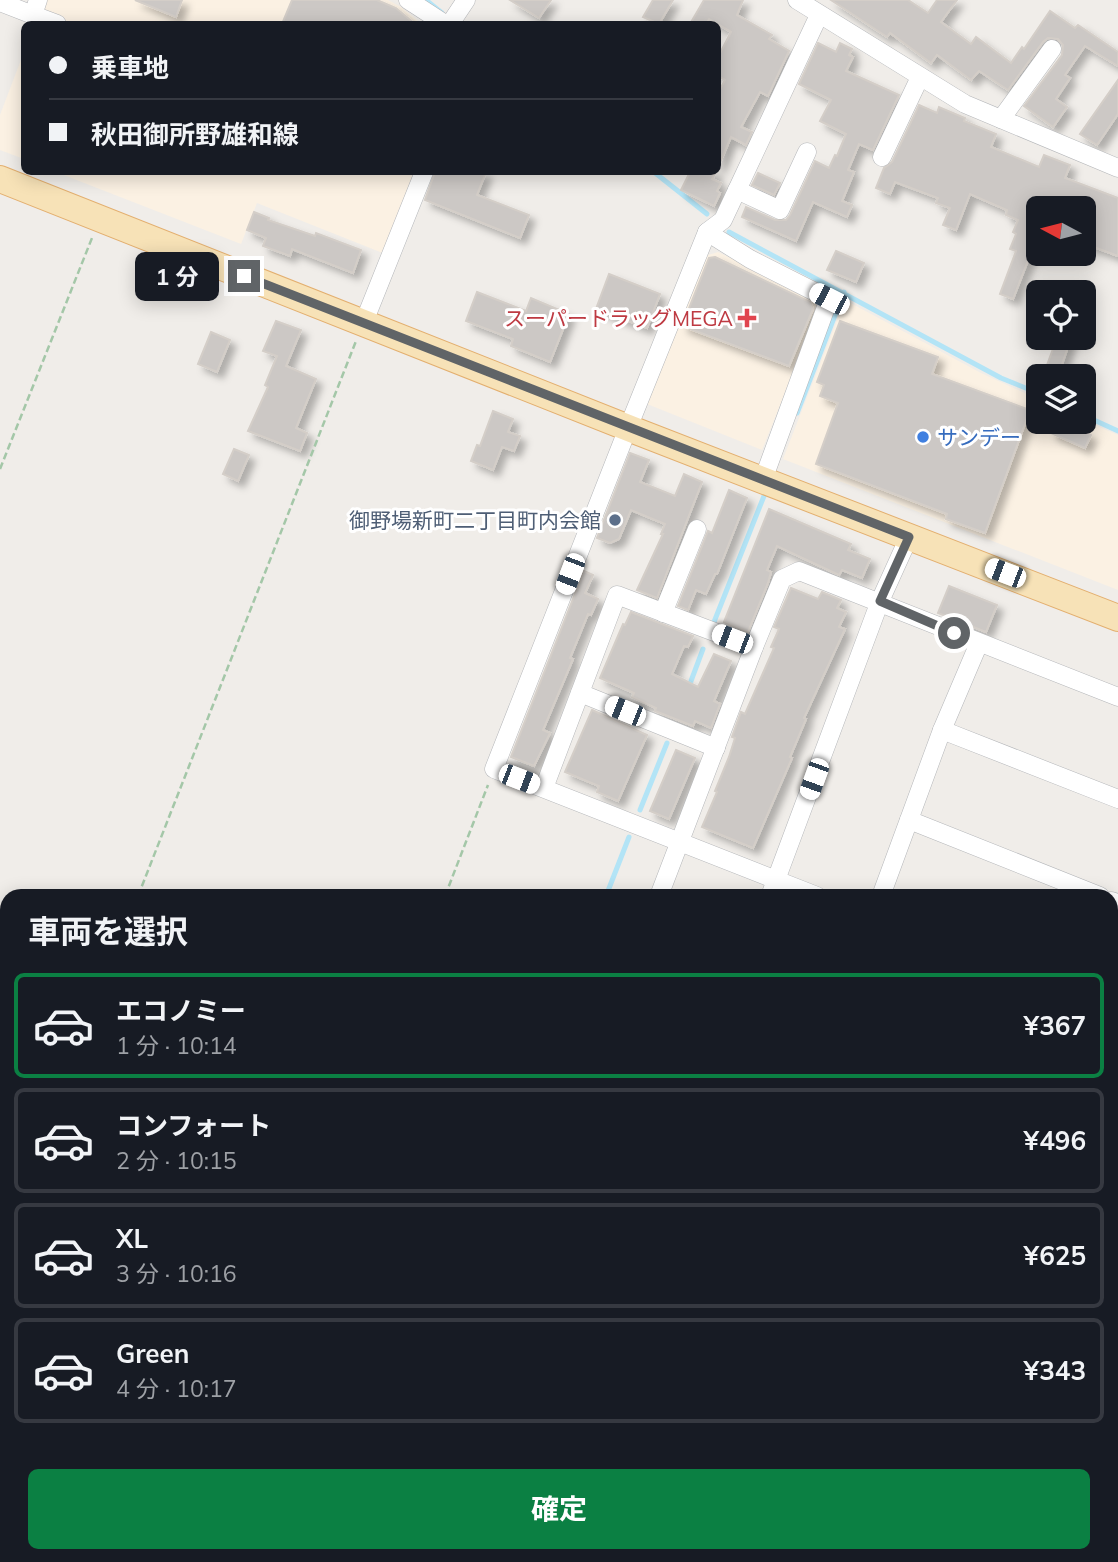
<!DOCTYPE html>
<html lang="ja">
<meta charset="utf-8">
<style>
:root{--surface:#171b24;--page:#20242c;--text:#f1f3f6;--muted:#9ea1a6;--line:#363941;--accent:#0b8043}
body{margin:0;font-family:Mulish,"Noto Sans JP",sans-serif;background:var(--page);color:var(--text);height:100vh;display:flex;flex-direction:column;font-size:26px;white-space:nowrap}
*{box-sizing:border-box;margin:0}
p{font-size:23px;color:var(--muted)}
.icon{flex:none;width:38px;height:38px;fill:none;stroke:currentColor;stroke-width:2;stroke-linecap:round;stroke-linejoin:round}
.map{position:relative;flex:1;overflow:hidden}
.drawer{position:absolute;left:0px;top:889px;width:1118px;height:674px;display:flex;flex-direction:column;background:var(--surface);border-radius:21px 21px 0 0;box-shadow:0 4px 18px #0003}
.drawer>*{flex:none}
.guide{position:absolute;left:21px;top:21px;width:700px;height:154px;border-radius:10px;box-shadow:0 4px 18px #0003;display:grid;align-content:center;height:154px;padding:0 28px;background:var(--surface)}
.needle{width:46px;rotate:277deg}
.buttons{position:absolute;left:1026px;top:196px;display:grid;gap:14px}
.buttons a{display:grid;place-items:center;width:70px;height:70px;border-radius:10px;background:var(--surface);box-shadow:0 4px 18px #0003;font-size:35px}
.end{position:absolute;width:32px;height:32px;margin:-16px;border:9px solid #606467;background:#fff;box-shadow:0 0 0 4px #fff}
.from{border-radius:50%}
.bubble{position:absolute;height:49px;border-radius:10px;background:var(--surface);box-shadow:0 4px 18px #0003;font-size:23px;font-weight:700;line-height:49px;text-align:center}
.car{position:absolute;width:21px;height:42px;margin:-21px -10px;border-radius:9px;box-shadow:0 0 5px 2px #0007;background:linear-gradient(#fff 24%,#345 0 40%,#fff 0 76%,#345 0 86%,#fff 0)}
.guide b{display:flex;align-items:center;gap:24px;height:66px;font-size:26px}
.guide b+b{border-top:2px solid var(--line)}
.guide i{width:18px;height:18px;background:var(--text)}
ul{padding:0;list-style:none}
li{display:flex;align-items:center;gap:21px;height:105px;margin:0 14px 10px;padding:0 14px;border:4px solid var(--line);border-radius:10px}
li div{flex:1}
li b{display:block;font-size:26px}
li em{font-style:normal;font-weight:700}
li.on{border-color:var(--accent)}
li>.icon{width:63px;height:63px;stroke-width:1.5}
h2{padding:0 28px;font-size:32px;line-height:84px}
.cta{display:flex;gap:14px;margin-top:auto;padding:14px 28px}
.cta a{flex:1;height:80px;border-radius:10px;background:var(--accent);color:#fff;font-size:28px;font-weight:700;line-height:80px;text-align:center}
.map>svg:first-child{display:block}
.commercial{fill:#fbf1e3}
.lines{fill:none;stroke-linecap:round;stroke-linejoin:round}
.stream{stroke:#b3e4f6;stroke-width:5}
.building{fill:#ccc8c5;stroke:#d4cec8;stroke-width:2;filter:url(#shadow)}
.minor-casing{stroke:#b4b6b9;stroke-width:19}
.primary-casing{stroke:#e3af6f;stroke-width:28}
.path{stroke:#a4c7a8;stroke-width:2.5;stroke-dasharray:7 3.5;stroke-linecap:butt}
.minor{stroke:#fff;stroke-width:18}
.primary{stroke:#f7e2b7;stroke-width:26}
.route{stroke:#606467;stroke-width:9}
.health-dot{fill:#e0444e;stroke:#fff;stroke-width:2.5}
.shop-dot{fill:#3f7fe0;stroke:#fff;stroke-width:2.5}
.service-dot{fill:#5c6f8a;stroke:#fff;stroke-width:2.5}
.labels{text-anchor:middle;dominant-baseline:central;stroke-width:6;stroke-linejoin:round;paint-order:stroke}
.health-label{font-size:21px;fill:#be3a42;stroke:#fff;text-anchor:end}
.shop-label{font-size:21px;fill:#366cbe;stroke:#fff;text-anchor:start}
.service-label{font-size:21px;fill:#4e5e75;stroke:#fff;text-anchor:end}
</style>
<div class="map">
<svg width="1118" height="1562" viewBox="0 0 1118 1562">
<defs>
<filter id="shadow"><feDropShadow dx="6" dy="6" stdDeviation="3.5" flood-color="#0004"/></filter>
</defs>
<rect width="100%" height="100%" fill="#f0ede9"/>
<g class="commercial">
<path d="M 45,0 L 388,0 L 401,7 L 422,24 L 35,24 Z"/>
<path d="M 24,52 L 24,159 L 0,150 L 0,115 Z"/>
<path d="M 56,172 L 417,172 L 385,254 L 257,203 L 241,244 Z"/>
<path d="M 718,252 L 814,299 L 818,311 L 762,450 L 647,404 L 705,256 Z"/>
<path d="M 845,300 L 981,373 L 1038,399 L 1038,422 L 1083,422 L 1083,420 L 1118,435 L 1118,590 L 783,459 Z"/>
</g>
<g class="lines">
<g class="stream">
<path d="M 426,0 L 442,13"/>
<path d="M 654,172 L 707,214"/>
<path d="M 729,232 L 1001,378 L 1038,393"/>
<path d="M 797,413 L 844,292"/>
<path d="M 1083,415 L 1118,431"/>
<path d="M 714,622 L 764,496"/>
<path d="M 688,689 L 703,649"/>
<path d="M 640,810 L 667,743"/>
<path d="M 606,896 L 629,837"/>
<path d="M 196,1562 L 199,1556"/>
</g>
</g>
<g class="building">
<path d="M 135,0 L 182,0 L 176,17 Z"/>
<path d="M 292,0 L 377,0 L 396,8 L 415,24 L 282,24 Z"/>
<path d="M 510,0 L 551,0 L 539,18 Z"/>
<path d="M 653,0 L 673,0 L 659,24 L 643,17 Z"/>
<path d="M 704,0 L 743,0 L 737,15 L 772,35 L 769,39 L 789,51 L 768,96 L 760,92 L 741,127 L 752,132 L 746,145 L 731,137 L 718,167 L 718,93 L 725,80 L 718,76 L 718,57 L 731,32 L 709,19 L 706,24 L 690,24 Z"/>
<path d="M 831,0 L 908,0 L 928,13 L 937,0 L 957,0 L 941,22 L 971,44 L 976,37 L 1011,63 L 1022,47 L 1024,49 L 1050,11 L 1075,28 L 1078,25 L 1118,52 L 1118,66 L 1085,46 L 1065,75 L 1070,78 L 1056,99 L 1067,107 L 1053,127 L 1024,106 L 1062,55 L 1063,45 L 1058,39 L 1048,38 L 1043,42 L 1008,90 L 979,71 L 971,80 L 937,55 L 931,63 L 890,33 L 887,37 Z"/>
<path d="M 818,43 L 836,52 L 840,43 L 852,49 L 849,55 L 853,57 L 846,71 L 899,95 L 873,150 L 859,144 L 848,170 L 854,172 L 842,201 L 852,205 L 847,217 L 813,202 L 796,241 L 742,217 L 746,207 L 775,220 L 786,220 L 790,215 L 815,161 L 829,168 L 835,155 L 837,156 L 846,134 L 820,121 L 831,100 L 799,84 Z"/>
<path d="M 1118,80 L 1118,114 L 1097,145 L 1080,134 Z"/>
<path d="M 919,105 L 937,113 L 939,107 L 965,118 L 964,121 L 996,134 L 991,147 L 1039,167 L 1044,155 L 1070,165 L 1065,178 L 1118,198 L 1118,256 L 1083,243 L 1083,208 L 1038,208 L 1038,255 L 1031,253 L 1013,299 L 1000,294 L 1016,251 L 1010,249 L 1016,234 L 1013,232 L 1018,220 L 1006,215 L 1007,210 L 970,194 L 956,230 L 943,225 L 950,208 L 936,203 L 938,198 L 895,182 L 890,194 L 876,188 L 884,168 L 892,162 Z"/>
<path d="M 435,172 L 486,172 L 477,195 L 529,215 L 520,238 L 425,200 Z"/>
<path d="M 690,172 L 716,172 L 712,179 L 721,183 L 717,191 L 720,193 L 714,206 L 681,190 Z"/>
<path d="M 758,173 L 780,183 L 774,195 L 752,185 Z"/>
<path d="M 254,212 L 269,218 L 268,220 L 315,236 L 316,233 L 361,250 L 353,273 L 292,249 L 290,256 L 263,246 L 266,238 L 247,230 Z"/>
<path d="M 836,251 L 864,263 L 856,282 L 827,270 Z"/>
<path d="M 715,257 L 810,302 L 813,309 L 789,366 L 682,326 L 709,258 Z"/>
<path d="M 609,274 L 660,294 L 647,328 L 596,309 Z"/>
<path d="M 477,292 L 526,311 L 531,298 L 569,314 L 550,362 L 511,346 L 513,339 L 466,321 Z"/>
<path d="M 276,321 L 301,330 L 286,366 L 316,379 L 296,428 L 307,433 L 300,451 L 248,431 L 268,387 L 265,385 L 277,356 L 263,351 Z"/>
<path d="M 840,321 L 938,357 L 932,374 L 1030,410 L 985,533 L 946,519 L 947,514 L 816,464 L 838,403 L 820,396 L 824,385 L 817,382 Z"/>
<path d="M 211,332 L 230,340 L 217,372 L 198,364 Z"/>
<path d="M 1057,338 L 1071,338 L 1058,376 L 1043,376 Z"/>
<path d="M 493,411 L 513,419 L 508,432 L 520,436 L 514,451 L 502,447 L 493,470 L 471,461 L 477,445 L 480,446 Z"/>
<path d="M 1056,422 L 1091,435 L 1085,448 L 1051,433 Z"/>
<path d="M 234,449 L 249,455 L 238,481 L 223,474 Z"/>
<path d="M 630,453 L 649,460 L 640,482 L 675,496 L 684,474 L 702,482 L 657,598 L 637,590 L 663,534 L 661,534 L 665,524 L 631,510 L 619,539 L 610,543 L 597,538 Z"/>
<path d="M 729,490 L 747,498 L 717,574 L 715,574 L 706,594 L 696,590 L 688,610 L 678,606 L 708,531 L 712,533 Z"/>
<path d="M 769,509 L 851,544 L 848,550 L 870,559 L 862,578 L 842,570 L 839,575 L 777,546 L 767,570 L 771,572 L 768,583 L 748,632 L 724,622 Z"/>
<path d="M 584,571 L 593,575 L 585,593 L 598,599 L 591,615 L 588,614 L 570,658 L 573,659 L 543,730 L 550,733 L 534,766 L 511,757 Z"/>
<path d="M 949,586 L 997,605 L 986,632 L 938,613 Z"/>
<path d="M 791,588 L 818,599 L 822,592 L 841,600 L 837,608 L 846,612 L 839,627 L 845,629 L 804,718 L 806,719 L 790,757 L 792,758 L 753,848 L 702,827 L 717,792 L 715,791 L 729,757 L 735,738 L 732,737 L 741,712 L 745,714 L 774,648 L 771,647 L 779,629 L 774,627 Z"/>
<path d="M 631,612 L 693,636 L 688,647 L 684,646 L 672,674 L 698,687 L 714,654 L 731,661 L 714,701 L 720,704 L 711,728 L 695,721 L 693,726 L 655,711 L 656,708 L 632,697 L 634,693 L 600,678 L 623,624 L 625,625 Z"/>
<path d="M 592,710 L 647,735 L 618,801 L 597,792 L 599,786 L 565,772 Z"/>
<path d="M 676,750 L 695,758 L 669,819 L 650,811 Z"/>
</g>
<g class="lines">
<defs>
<g id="minor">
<path d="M 408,0 L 445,24"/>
<path d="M 797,0 L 965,104 L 1118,168"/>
<path d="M 0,2 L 33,15 L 38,0"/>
<path d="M 33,15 L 57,24"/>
<path d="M 450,24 L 466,0"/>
<path d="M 1001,119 L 1052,49"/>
<path d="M 882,157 L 920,77"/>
<path d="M 737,190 L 780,210 L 807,152"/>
<path d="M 707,232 L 750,259 L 829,299 L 763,480"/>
<path d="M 364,322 L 424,172"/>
<path d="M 663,613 L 697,529"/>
<path d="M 580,693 L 716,748"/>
<path d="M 942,730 L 1118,799"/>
<path d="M 544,788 L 617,595 L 754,647 L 782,579 L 799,571 L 1118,697"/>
<path d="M 909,820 L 1100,896"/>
<path d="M 659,896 L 754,647"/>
<path d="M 770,896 L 880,601 L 909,537"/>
<path d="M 817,896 L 494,769 L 628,428 L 707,232 L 723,220 L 819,15"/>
<path d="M 881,896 L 942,730 L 979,643"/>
<path d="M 1111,901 L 1118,903"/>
<path d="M 1111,1014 L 1118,1016"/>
<path d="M 1111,1045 L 1118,1027"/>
<path d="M 1111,1120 L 1118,1123"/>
<path d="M 1111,1220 L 1118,1223"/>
<path d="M 1111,1319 L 1118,1322"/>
<path d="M 1111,1431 L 1118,1433"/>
<path d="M 1111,1544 L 1118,1547"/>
<path d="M 419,1556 L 435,1562"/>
<path d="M 661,1556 L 677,1562"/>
<path d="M 906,1556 L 921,1562"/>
<path d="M 210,1562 L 213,1556"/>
<path d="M 398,1562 L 401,1556"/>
<path d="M 508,1562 L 510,1556"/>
<path d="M 621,1562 L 623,1556"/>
</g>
<path id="primary" d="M 0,179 L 641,433 L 1118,618"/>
</defs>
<use href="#minor" class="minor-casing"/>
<use href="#primary" class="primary-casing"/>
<g class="path">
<path d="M 0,469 L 92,238"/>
<path d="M 138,896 L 356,341"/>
<path d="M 445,896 L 488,785"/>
<path d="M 0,1140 L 7,1142"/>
<path d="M 0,1244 L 7,1227"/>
<path d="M 185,1562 L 187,1556"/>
</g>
<use href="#minor" class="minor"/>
<use href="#primary" class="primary"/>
</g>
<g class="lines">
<path class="route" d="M 244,276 L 909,537 L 880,601 L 954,633"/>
</g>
<path class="health-dot" d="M743.5 307.5h7v7h7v7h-7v7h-7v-7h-7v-7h7z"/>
<circle class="shop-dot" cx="923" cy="437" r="7"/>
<circle class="service-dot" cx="615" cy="520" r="7"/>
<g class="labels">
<g class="health-label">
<text x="733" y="318">スーパードラッグMEGA</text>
</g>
<g class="shop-label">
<text x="937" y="437">サンデー</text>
</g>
<g class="service-label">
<text x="601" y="520">御野場新町二丁目町内会館</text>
</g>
</g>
</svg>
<div class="buttons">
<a><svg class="needle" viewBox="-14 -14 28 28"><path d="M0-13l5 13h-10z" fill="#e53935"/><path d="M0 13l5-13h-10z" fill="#9ea1a6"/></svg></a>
<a><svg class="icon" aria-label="locate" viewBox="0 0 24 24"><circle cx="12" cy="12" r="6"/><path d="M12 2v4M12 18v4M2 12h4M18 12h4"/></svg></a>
<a><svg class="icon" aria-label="layers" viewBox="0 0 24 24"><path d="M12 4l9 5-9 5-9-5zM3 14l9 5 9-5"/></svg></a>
</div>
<i class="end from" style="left:954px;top:633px"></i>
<i class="end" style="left:244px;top:276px"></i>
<div class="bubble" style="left:135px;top:252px;width:84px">1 分</div>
<i class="car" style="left:829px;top:299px;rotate:297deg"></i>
<i class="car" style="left:1005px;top:573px;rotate:291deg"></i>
<i class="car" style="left:570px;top:574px;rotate:201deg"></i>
<i class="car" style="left:732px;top:639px;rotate:291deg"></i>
<i class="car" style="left:625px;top:711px;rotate:292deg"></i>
<i class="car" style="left:519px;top:779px;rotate:111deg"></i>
<i class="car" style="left:814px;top:779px;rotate:200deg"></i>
<div class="guide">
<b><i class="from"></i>乗車地</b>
<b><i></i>秋田御所野雄和線</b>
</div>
<section class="drawer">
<h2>車両を選択</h2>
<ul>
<li class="on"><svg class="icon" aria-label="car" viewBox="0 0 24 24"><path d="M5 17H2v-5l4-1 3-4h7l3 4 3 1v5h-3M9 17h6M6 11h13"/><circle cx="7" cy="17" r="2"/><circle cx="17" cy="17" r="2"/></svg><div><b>エコノミー</b><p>1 分 · 10:14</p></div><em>¥367</em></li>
<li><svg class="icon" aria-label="car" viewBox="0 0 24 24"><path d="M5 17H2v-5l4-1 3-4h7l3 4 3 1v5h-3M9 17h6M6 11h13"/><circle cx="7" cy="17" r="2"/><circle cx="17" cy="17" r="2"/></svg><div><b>コンフォート</b><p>2 分 · 10:15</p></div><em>¥496</em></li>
<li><svg class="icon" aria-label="car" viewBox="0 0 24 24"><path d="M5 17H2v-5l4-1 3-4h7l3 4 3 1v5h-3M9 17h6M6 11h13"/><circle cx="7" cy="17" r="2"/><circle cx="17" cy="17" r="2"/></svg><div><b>XL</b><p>3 分 · 10:16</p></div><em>¥625</em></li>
<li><svg class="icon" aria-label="car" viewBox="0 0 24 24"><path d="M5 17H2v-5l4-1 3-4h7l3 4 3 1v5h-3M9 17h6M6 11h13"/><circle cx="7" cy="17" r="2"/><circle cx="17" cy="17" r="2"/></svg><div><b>Green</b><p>4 分 · 10:17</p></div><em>¥343</em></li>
</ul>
<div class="cta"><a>確定</a></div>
</section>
</div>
